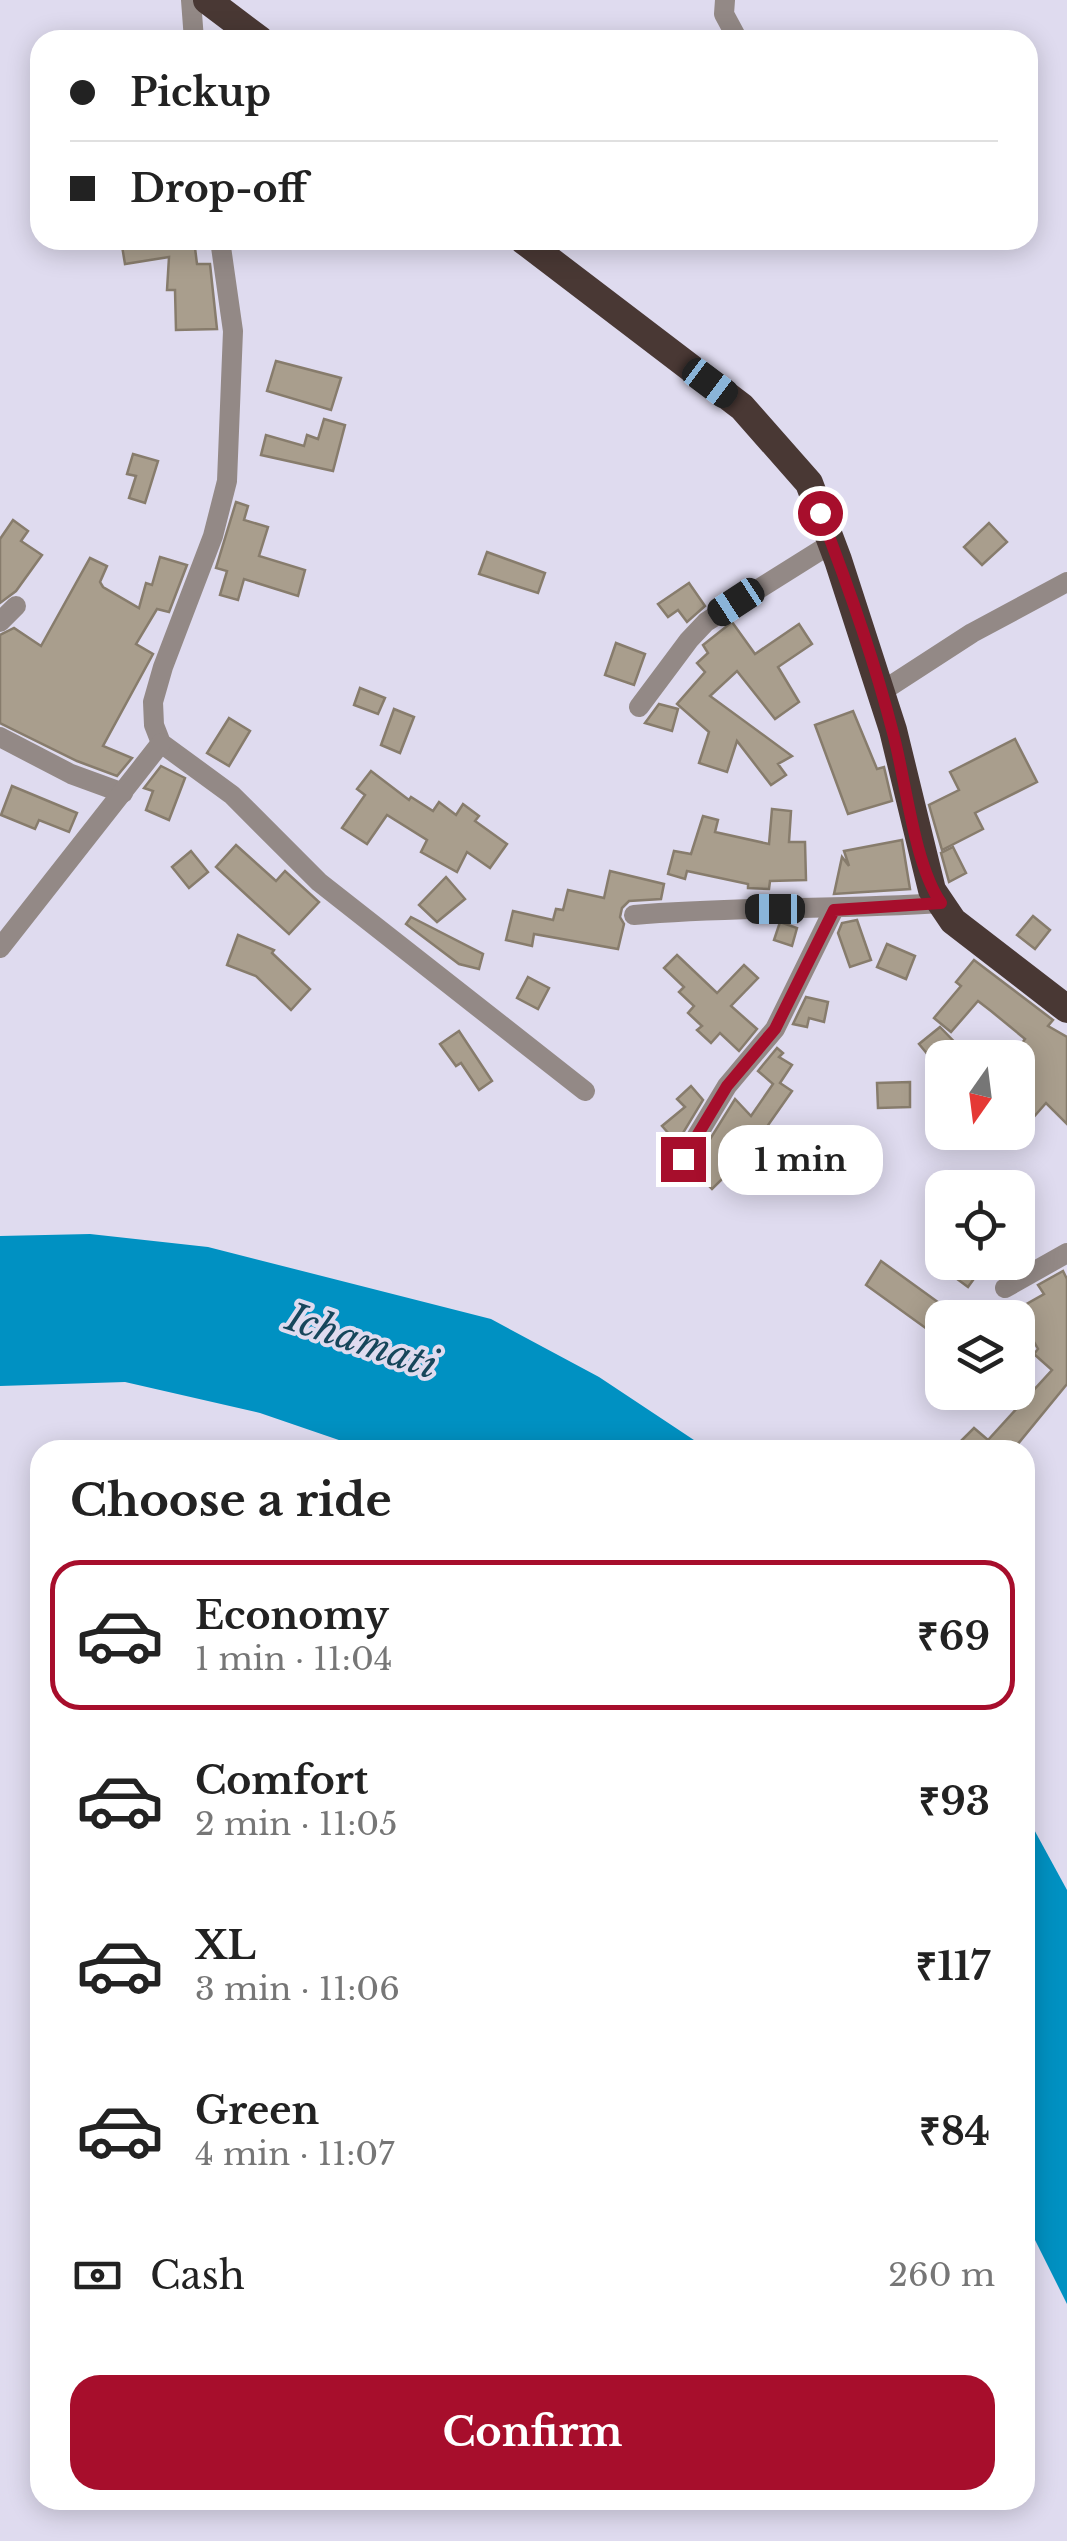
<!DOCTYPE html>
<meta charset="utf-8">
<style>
:root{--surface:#fff;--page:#f6f6f6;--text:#222;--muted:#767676;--line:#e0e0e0;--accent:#a70e2c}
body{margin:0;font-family:"Libre Baskerville",serif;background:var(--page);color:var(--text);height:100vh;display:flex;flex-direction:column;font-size:38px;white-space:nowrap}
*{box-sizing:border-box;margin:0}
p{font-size:32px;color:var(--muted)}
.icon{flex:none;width:55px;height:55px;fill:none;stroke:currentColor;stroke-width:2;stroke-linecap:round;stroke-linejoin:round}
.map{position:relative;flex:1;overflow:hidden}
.side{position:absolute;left:30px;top:1440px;width:1005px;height:1070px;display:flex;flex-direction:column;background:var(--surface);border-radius:30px;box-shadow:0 5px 25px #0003}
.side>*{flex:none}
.banner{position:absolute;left:30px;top:30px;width:1008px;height:220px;border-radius:30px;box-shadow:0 5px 25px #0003;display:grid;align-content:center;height:220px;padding:0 40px;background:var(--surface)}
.needle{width:65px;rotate:194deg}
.tools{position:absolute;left:925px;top:1040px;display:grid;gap:20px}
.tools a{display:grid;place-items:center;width:110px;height:110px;border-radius:20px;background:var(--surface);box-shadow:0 5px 25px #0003;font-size:50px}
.end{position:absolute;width:45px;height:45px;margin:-22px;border:12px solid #a70e2c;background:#fff;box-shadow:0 0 0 5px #fff}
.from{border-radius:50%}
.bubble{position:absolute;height:70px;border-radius:30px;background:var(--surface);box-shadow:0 5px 25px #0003;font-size:32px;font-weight:800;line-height:70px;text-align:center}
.car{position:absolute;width:30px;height:60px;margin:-30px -15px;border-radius:12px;box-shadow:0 0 8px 2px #0007;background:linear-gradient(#222 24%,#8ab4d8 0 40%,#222 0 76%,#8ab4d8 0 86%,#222 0)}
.banner b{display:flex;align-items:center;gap:35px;height:95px;font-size:38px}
.banner b+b{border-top:2px solid var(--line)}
.banner i{width:25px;height:25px;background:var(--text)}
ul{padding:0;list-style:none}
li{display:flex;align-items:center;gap:30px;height:150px;margin:0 20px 15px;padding:0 20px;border:5px solid transparent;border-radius:30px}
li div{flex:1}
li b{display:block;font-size:38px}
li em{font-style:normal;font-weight:800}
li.active{border-color:var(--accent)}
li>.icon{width:90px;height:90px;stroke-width:1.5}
h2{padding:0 40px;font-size:45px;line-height:120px}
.pay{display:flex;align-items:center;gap:25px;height:110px;padding:0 40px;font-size:38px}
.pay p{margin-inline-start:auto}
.primary-button{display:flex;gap:20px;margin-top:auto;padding:20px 40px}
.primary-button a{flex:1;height:115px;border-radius:30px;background:var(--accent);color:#fff;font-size:40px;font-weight:800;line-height:115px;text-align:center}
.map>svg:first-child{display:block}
.water{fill:#0091c2}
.building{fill:#a99e8d;stroke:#877c6c;stroke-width:2.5}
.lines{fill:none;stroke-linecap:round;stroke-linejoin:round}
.minor{stroke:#938986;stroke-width:20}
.trunk{stroke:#493834;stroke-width:28}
.route{stroke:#a70e2c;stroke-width:12}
.labels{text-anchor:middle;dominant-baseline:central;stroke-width:8;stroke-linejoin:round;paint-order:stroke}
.water-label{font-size:38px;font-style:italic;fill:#16465b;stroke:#dfdbef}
</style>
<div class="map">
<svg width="1067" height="2541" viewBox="0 0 1067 2541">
<rect width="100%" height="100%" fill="#dfdbef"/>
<g class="water">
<path d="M 90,1234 L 208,1247 L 491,1319 L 599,1377 L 709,1450 L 368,1450 L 260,1413 L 125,1382 L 0,1386 L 0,1236 Z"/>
<path d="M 1025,1813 L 1067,1890 L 1067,2304 L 1025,2220 Z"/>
</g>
<g class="building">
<path d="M 121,240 L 194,240 L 197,264 L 210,264 L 217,329 L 176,330 L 175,290 L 167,290 L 169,257 L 125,264 Z"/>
<path d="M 276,361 L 341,378 L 331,410 L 267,391 Z"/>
<path d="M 324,419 L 345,425 L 333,471 L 261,455 L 266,435 L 304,446 L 307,435 L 318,439 Z"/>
<path d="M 133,454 L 158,461 L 145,503 L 129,498 L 136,476 L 127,474 Z"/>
<path d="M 236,502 L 248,506 L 244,520 L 268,527 L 259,556 L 305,570 L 298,596 L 244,579 L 238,600 L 220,595 L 227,571 L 216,568 Z"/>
<path d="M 13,520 L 28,531 L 21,541 L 42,555 L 16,591 L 0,603 L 0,539 Z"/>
<path d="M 989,523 L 1007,542 L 982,565 L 964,547 Z"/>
<path d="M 487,552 L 545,573 L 538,593 L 479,574 Z"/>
<path d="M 160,557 L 187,565 L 169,612 L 157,609 L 136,644 L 153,654 L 103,746 L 132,758 L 117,776 L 77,761 L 0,723 L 0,635 L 14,628 L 41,646 L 90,558 L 107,566 L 100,582 L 103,587 L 139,608 L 146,583 L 152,585 Z"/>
<path d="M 689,583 L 705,606 L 687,622 L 678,610 L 668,617 L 658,604 Z"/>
<path d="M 732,622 L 755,654 L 799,624 L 812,644 L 778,667 L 799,702 L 775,719 L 737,671 L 710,696 L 792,756 L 778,764 L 786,775 L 771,785 L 737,741 L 727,772 L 699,763 L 709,732 L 677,704 L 705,672 L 697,663 L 708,653 L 703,645 Z"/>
<path d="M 616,643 L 645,654 L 634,685 L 605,675 Z"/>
<path d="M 360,688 L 385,698 L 378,714 L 354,705 Z"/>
<path d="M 659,704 L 678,709 L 672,731 L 645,723 Z"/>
<path d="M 394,709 L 414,717 L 400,753 L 381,745 Z"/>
<path d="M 853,711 L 877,769 L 884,767 L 892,801 L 848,814 L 815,725 Z"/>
<path d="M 229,718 L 250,731 L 229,766 L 207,753 Z"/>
<path d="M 1015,739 L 1037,782 L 975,813 L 983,829 L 942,850 L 929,805 L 959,790 L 950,772 Z"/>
<path d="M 161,766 L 185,778 L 169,820 L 146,810 L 153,791 L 144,788 Z"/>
<path d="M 371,771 L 409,800 L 411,797 L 433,811 L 439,802 L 456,815 L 463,804 L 479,816 L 475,821 L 507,844 L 490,868 L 467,852 L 457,872 L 421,852 L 427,840 L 387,815 L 367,844 L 342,828 L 365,795 L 357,789 Z"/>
<path d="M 12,786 L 77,813 L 69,832 L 39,820 L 35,829 L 1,815 Z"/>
<path d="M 772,809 L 791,811 L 789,842 L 805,842 L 806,880 L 770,881 L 769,889 L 748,888 L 748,884 L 687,871 L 685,879 L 668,874 L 674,851 L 691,854 L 703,816 L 718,820 L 715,832 L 769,844 Z"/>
<path d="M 902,840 L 910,889 L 834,894 L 842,857 L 849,866 L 844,851 Z"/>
<path d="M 236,845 L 276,881 L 285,871 L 319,902 L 289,934 L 216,867 Z"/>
<path d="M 953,847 L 966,873 L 949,882 L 941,853 Z"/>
<path d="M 191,851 L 208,872 L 189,888 L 172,867 Z"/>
<path d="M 610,871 L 664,884 L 661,899 L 629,901 L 622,908 L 620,917 L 624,924 L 618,949 L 534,934 L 532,946 L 506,940 L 513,911 L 553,920 L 556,909 L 563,910 L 568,890 L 604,898 Z"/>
<path d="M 446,877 L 465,899 L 437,922 L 419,905 Z"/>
<path d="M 1033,916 L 1050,930 L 1035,949 L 1017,935 Z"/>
<path d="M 411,917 L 483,954 L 479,969 L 459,964 L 406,924 Z"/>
<path d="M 857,920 L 871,960 L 850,967 L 838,933 L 842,923 Z"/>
<path d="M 780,922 L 797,928 L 792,946 L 774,940 Z"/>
<path d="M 238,935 L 274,950 L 272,953 L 310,989 L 291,1010 L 256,976 L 227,965 Z"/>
<path d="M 887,944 L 915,956 L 906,979 L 877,967 Z"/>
<path d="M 677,955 L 717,993 L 744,965 L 758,978 L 731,1006 L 757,1029 L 739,1051 L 720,1033 L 711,1043 L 697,1030 L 702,1026 L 688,1013 L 694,1006 L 679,992 L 684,987 L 664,968 Z"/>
<path d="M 974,960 L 1053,1020 L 1048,1026 L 1067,1037 L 1067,1124 L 1046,1103 L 1018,1135 L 1018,1049 L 1025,1039 L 991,1011 L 978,1001 L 951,1032 L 934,1018 L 961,986 L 956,982 Z"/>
<path d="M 528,977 L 549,988 L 538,1009 L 517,998 Z"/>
<path d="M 806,997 L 828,1002 L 824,1022 L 809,1018 L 807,1027 L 793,1024 Z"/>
<path d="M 940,1027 L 970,1058 L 939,1058 L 934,1062 L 919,1044 Z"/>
<path d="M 459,1031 L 492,1081 L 479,1090 L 461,1063 L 456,1066 L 440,1044 Z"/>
<path d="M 777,1048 L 783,1053 L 779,1057 L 792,1065 L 780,1083 L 792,1091 L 766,1128 L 770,1132 L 712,1189 L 692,1168 L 735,1099 L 751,1116 L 773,1084 L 758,1071 Z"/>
<path d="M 910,1082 L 910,1107 L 878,1108 L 877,1083 Z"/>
<path d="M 691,1086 L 703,1100 L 677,1143 L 662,1126 L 685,1107 L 677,1099 Z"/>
<path d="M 881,1261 L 942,1305 L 927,1329 L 866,1285 Z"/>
<path d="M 963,1262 L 986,1262 L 968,1287 L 953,1276 Z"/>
<path d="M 1063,1271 L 1067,1279 L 1067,1384 L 1013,1450 L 974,1450 L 962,1440 L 974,1428 L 988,1440 L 1052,1370 L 1034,1354 L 1038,1349 L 1030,1335 L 1032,1332 L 1016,1310 L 1044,1294 L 1038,1285 Z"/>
</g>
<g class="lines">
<g class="minor">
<path d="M 191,0 L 194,40"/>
<path d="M 725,0 L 724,14 L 738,40"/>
<path d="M 220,240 L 233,331 L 227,481 L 213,536 L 163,667 L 153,702 L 154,725 L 161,743 L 232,795 L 319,882 L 585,1091"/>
<path d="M 0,622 L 16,606"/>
<path d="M 881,692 L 972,633 L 1067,582"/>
<path d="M 639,707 L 689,640 L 706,622 L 832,543"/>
<path d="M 0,737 L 71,774 L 123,793"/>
<path d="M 634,915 C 736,906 839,910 941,903"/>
<path d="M 0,948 L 161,743"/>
<path d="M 683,1159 L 727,1086 L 775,1029 L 834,909"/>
<path d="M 1005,1288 L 1067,1253"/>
</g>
<g class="trunk">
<path d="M 207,0 L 260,40"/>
<path d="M 523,240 L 742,407 L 809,483 L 838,560 L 893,730 L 932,890 L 953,921 L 1067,1009"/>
</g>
</g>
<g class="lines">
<path class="route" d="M 683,1159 L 727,1086 L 775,1029 L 834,910 L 941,903 C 914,864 906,781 893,733 C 874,659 848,585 820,513"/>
</g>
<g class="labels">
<g class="water-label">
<text transform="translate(362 1341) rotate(19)">Ichamati</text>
</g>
</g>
</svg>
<div class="tools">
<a><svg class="needle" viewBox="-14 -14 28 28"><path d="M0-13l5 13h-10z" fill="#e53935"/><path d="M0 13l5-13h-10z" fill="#767676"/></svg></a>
<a><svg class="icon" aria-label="locate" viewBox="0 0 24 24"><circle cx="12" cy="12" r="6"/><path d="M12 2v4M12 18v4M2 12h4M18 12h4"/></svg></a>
<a><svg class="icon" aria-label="layers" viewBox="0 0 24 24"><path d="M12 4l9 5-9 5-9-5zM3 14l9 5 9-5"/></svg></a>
</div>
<i class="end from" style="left:820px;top:513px"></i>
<i class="end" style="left:683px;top:1159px"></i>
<div class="bubble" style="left:718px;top:1125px;width:165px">1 min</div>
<i class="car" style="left:710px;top:383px;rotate:127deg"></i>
<i class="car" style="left:736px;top:602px;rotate:237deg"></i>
<i class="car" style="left:775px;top:909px;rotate:270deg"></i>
<div class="banner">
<b><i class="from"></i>Pickup</b>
<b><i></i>Drop-off</b>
</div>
<section class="side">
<h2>Choose a ride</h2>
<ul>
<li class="active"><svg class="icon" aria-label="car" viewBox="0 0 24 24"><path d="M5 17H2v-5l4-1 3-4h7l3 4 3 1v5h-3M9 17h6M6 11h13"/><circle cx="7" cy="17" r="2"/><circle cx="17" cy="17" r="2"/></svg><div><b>Economy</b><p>1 min · 11:04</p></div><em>₹69</em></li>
<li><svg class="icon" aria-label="car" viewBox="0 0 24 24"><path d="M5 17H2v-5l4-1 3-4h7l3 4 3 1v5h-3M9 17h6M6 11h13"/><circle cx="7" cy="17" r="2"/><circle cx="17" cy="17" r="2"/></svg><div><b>Comfort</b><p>2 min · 11:05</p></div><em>₹93</em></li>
<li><svg class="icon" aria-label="car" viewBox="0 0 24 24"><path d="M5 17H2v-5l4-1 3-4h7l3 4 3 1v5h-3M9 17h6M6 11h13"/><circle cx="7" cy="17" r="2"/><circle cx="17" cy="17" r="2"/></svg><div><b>XL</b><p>3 min · 11:06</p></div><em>₹117</em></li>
<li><svg class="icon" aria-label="car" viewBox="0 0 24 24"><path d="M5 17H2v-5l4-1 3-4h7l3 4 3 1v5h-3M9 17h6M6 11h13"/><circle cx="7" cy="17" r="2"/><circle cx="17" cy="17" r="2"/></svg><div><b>Green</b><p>4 min · 11:07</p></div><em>₹84</em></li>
</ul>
<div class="pay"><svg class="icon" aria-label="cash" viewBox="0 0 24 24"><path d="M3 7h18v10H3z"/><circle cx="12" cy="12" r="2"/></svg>Cash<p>260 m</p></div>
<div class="primary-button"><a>Confirm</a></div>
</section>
</div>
